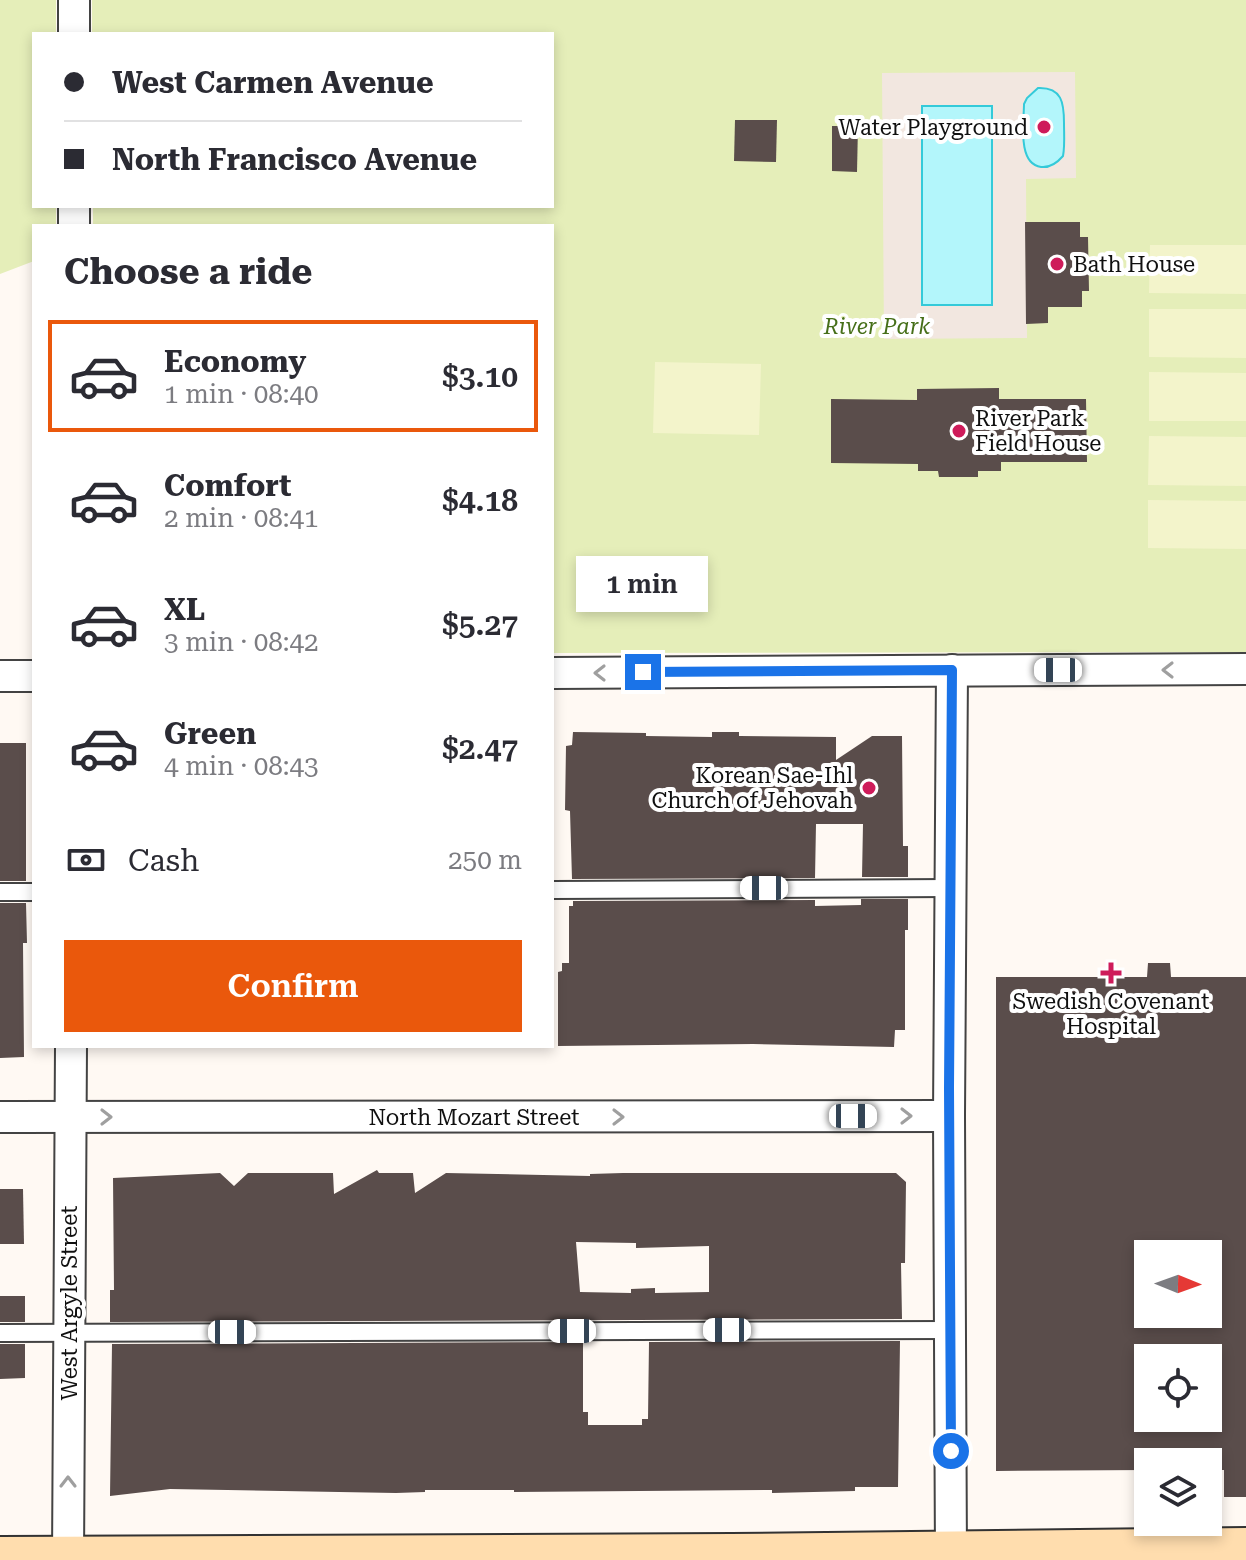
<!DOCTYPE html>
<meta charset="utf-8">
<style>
:root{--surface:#fff;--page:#f7f7f7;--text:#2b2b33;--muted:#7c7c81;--line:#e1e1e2;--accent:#ea580c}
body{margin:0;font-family:"Roboto Serif",serif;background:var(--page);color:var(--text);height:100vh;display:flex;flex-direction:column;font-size:30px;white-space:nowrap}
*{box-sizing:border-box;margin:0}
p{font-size:26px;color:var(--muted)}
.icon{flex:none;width:44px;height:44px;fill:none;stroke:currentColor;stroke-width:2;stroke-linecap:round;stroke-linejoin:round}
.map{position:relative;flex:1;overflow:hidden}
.panel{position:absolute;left:32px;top:224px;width:522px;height:824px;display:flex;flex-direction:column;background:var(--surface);border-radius:0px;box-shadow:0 4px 12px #0003}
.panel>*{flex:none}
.top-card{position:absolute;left:32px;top:32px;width:522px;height:176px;border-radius:0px;box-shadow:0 4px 12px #0003;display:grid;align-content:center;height:176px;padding:0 32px;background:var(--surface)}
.needle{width:52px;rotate:91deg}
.buttons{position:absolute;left:1134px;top:1240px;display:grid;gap:16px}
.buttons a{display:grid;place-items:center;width:88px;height:88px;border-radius:0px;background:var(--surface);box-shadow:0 4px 12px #0003;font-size:40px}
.end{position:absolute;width:36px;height:36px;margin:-18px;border:10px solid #1a73e8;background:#fff;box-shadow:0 0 0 4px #fff}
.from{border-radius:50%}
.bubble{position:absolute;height:56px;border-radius:0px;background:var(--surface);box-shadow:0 4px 12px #0003;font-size:26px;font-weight:600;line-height:56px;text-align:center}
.car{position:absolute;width:24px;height:48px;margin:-24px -12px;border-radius:10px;box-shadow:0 0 6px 2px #0007;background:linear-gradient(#fff 24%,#345 0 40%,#fff 0 76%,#345 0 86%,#fff 0)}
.top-card b{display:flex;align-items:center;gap:28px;height:76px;font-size:30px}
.top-card b+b{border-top:2px solid var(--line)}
.top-card i{width:20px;height:20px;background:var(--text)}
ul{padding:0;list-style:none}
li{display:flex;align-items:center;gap:24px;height:112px;margin:0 16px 12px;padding:0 16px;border:4px solid transparent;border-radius:0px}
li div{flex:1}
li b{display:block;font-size:30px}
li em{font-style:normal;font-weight:600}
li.on{border-color:var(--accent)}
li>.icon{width:72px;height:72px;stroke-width:1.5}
h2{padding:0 32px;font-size:36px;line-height:96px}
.pay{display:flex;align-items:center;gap:20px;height:88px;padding:0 32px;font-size:30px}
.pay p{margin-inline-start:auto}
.button{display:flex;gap:16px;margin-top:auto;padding:16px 32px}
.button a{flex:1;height:92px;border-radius:0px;background:var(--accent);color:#fff;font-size:32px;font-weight:600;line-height:92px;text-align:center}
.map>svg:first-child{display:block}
.green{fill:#e5eeb9}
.pitch{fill:#f3f4cb}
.plaza{fill:#f2e7e0}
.water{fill:#b3f6fb;stroke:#34cad9;stroke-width:2}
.building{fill:#5a4d4b;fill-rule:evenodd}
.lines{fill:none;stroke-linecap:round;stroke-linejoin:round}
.service-casing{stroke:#434343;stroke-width:20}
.minor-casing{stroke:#434343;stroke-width:34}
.secondary-casing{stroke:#323232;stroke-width:48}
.service{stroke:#fff;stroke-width:16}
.minor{stroke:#fff;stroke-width:30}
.secondary{stroke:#ffddae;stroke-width:44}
.oneway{stroke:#9f9f9f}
.route{stroke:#1a73e8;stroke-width:10}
.poi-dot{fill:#ce1b5a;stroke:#fff;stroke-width:3}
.labels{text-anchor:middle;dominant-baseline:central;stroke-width:8;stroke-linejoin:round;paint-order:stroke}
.poi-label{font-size:22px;fill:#101010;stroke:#fff;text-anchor:end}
.park-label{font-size:22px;font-style:italic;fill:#466f19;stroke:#fff}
.street-label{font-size:22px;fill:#101010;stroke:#fff}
</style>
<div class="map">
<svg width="1246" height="1560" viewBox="0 0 1246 1560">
<rect width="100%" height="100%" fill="#fff9f3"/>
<g class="green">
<path d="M 0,0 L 56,0 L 56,34 L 34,34 L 34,206 L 56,206 L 56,226 L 34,226 L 34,261 L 0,274 Z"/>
<path d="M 92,0 L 1246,0 L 1246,652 L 552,653 L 552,226 L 93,226 L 93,206 L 552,206 L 552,34 L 92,34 Z"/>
</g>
<g class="pitch">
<path d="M 1150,245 L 1246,245 L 1246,294 L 1149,293 Z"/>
<path d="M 1149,309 L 1246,309 L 1246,358 L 1149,357 Z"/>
<path d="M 655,362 L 761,364 L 759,435 L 653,433 Z"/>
<path d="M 1149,372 L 1246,373 L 1246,421 L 1149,421 Z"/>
<path d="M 1149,436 L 1246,437 L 1246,486 L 1148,485 Z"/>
<path d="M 1148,500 L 1246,501 L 1246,549 L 1148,548 Z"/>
</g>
<path class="plaza" d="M 1075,72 L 1076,178 L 1026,179 L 1027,338 L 884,339 L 882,73 Z"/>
<g class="water">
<path d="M 1038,88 C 1062,87 1064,103 1064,123 C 1064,134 1065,146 1063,156 C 1057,163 1050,168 1041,167 C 1017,164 1024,121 1024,104 L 1027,98 Z"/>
<rect x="922" y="106" width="70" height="199"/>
</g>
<g class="building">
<path d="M 735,120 L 777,120 L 776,162 L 734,161 Z"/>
<path d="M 832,126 L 858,126 L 857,172 L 832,171 Z"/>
<path d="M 1025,222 L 1080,222 L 1080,237 L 1088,237 L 1089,291 L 1082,291 L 1082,307 L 1048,307 L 1048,323 L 1026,324 Z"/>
<path d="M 999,388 L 999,399 L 1086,399 L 1087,462 L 1001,462 L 1001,471 L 978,471 L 978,477 L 939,477 L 938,471 L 918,471 L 918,464 L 831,463 L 831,399 L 917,400 L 917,389 Z"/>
<path d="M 573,732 L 646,733 L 646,736 L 712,737 L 712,732 L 739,732 L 739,736 L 836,737 L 836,760 L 872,736 L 902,736 L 903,846 L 908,846 L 908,877 L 862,877 L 863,824 L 816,824 L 815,878 L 572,879 L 570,811 L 565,810 L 566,746 L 572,745 Z"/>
<rect x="0" y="743" width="26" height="138"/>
<path d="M 861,899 L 908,899 L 908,930 L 905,930 L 905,1030 L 895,1030 L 894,1047 L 753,1044 L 558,1046 L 558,972 L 562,971 L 562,963 L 569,963 L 569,906 L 573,906 L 573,901 L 815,900 L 815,906 L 861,905 Z"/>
<path d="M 0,903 L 26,903 L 27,943 L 23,943 L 24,1057 L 0,1058 Z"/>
<path d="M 1148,963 L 1170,963 L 1171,977 L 1246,977 L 1246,1497 L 1224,1497 L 1224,1470 L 1208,1470 L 1208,1462 L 1148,1462 L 1148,1470 L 996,1471 L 996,977 L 1147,977 ZM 1148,1254 L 1208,1254 L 1208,1314 L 1148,1314 ZM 1148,1358 L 1208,1358 L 1208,1418 L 1148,1418 Z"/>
<path d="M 377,1170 L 379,1173 L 413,1173 L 415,1193 L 446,1173 L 590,1176 L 590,1174 L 623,1173 L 896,1173 L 906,1182 L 905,1263 L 901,1263 L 902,1319 L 110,1322 L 110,1290 L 114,1290 L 113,1178 L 220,1173 L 234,1186 L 248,1173 L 333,1173 L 334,1194 ZM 576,1242 L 636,1243 L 636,1248 L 709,1246 L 709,1292 L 655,1293 L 655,1288 L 631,1289 L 631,1293 L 580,1292 Z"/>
<path d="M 0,1189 L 23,1189 L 24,1244 L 0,1244 Z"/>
<rect x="0" y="1296" width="25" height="26"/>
<path d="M 900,1341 L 898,1487 L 855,1487 L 855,1491 L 772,1493 L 772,1490 L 514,1492 L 514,1490 L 425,1490 L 425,1492 L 396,1493 L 170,1489 L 110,1496 L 112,1344 L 583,1342 L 583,1412 L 588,1412 L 588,1425 L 642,1425 L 642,1419 L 648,1419 L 649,1342 Z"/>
<path d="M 0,1344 L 25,1344 L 25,1378 L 0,1379 Z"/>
</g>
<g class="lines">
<defs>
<g id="service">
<path d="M 552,890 L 951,888"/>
<path d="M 0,892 L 34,892"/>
<path d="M 0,1333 L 950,1330"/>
</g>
<g id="minor">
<path d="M 74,34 L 74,0"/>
<path d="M 74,226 L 74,206"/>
<path d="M 552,673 L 1246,669"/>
<path d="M 0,676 L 34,676"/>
<path d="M 0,1117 L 949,1116"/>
<path d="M 68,1560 L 71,1046"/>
<path d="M 951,1560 L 949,1116 L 952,670"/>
</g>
<path id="secondary" d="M 0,1559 L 732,1556 L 1246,1550"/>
</defs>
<use href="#service" class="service-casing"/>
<use href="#minor" class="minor-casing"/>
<use href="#secondary" class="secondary-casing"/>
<use href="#service" class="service"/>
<use href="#minor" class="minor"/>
<use href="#secondary" class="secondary"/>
</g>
<defs><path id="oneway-chevron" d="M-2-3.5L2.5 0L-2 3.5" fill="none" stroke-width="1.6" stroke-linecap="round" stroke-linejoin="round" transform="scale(2)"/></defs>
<g class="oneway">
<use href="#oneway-chevron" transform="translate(1168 670) rotate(180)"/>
<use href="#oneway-chevron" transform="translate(600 673) rotate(180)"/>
<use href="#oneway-chevron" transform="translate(906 1116)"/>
<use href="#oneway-chevron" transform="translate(106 1117)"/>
<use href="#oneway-chevron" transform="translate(618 1117)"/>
<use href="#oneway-chevron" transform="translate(68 1482) rotate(-90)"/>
</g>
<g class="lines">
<path class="route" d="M 643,672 L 952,670 L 949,1088 L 951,1451"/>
</g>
<g class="poi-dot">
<circle cx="1044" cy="127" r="8"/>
<circle cx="1057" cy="264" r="8"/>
<circle cx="959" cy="431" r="8"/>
<circle cx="869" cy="788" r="8"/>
<path d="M1107 961h8v8h8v8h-8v8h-8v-8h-8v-8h8z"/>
</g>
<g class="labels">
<g class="poi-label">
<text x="1028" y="127">Water Playground</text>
<text x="1073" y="264" text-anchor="start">Bath House</text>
<text x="975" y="418" text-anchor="start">River Park<tspan x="975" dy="25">Field House</tspan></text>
<text x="853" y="775">Korean Sae-Ihl<tspan x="853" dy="25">Church of Jehovah</tspan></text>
<text x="1111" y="1001" text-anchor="middle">Swedish Covenant<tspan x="1111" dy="25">Hospital</tspan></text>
</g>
<g class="park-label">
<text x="877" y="326">River Park</text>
</g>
<g class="street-label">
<text x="474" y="1117">North Mozart Street</text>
<text transform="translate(69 1303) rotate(-90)">West Argyle Street</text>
</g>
</g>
</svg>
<div class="buttons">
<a><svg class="needle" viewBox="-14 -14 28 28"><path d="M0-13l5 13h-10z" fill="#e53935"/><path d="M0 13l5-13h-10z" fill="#7c7c81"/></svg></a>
<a><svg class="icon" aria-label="locate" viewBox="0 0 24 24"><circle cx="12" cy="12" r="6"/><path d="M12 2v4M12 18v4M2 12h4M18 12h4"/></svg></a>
<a><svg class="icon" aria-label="layers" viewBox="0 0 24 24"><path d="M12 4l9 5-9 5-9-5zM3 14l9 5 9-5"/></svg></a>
</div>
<i class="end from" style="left:951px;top:1451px"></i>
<i class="end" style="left:643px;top:672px"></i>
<div class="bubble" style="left:576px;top:556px;width:132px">1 min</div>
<i class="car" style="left:1058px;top:670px;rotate:270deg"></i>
<i class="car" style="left:764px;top:888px;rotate:270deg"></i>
<i class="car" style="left:853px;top:1116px;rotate:90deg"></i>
<i class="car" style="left:727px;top:1330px;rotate:270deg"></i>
<i class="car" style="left:572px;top:1331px;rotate:270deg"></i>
<i class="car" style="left:232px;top:1332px;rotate:90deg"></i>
<div class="top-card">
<b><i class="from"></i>West Carmen Avenue</b>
<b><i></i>North Francisco Avenue</b>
</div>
<section class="panel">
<h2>Choose a ride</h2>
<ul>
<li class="on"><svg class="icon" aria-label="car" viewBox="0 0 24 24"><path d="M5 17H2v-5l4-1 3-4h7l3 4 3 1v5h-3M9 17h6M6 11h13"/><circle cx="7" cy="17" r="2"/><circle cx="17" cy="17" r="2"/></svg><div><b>Economy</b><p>1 min · 08:40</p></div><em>$3.10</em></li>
<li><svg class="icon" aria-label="car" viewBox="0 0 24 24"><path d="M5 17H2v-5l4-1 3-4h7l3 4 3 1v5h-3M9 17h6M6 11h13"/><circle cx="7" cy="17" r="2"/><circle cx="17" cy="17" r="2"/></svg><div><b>Comfort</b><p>2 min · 08:41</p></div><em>$4.18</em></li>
<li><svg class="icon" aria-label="car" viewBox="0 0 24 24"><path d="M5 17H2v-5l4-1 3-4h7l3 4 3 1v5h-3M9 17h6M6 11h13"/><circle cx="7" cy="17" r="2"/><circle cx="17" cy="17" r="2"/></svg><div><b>XL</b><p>3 min · 08:42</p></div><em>$5.27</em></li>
<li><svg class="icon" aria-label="car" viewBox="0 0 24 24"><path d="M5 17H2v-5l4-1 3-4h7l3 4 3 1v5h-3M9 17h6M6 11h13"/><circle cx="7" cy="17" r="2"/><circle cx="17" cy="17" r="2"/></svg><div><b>Green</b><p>4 min · 08:43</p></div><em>$2.47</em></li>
</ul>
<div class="pay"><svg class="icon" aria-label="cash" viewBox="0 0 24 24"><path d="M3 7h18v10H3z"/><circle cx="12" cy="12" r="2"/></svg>Cash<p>250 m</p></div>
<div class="button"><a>Confirm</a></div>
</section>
</div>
